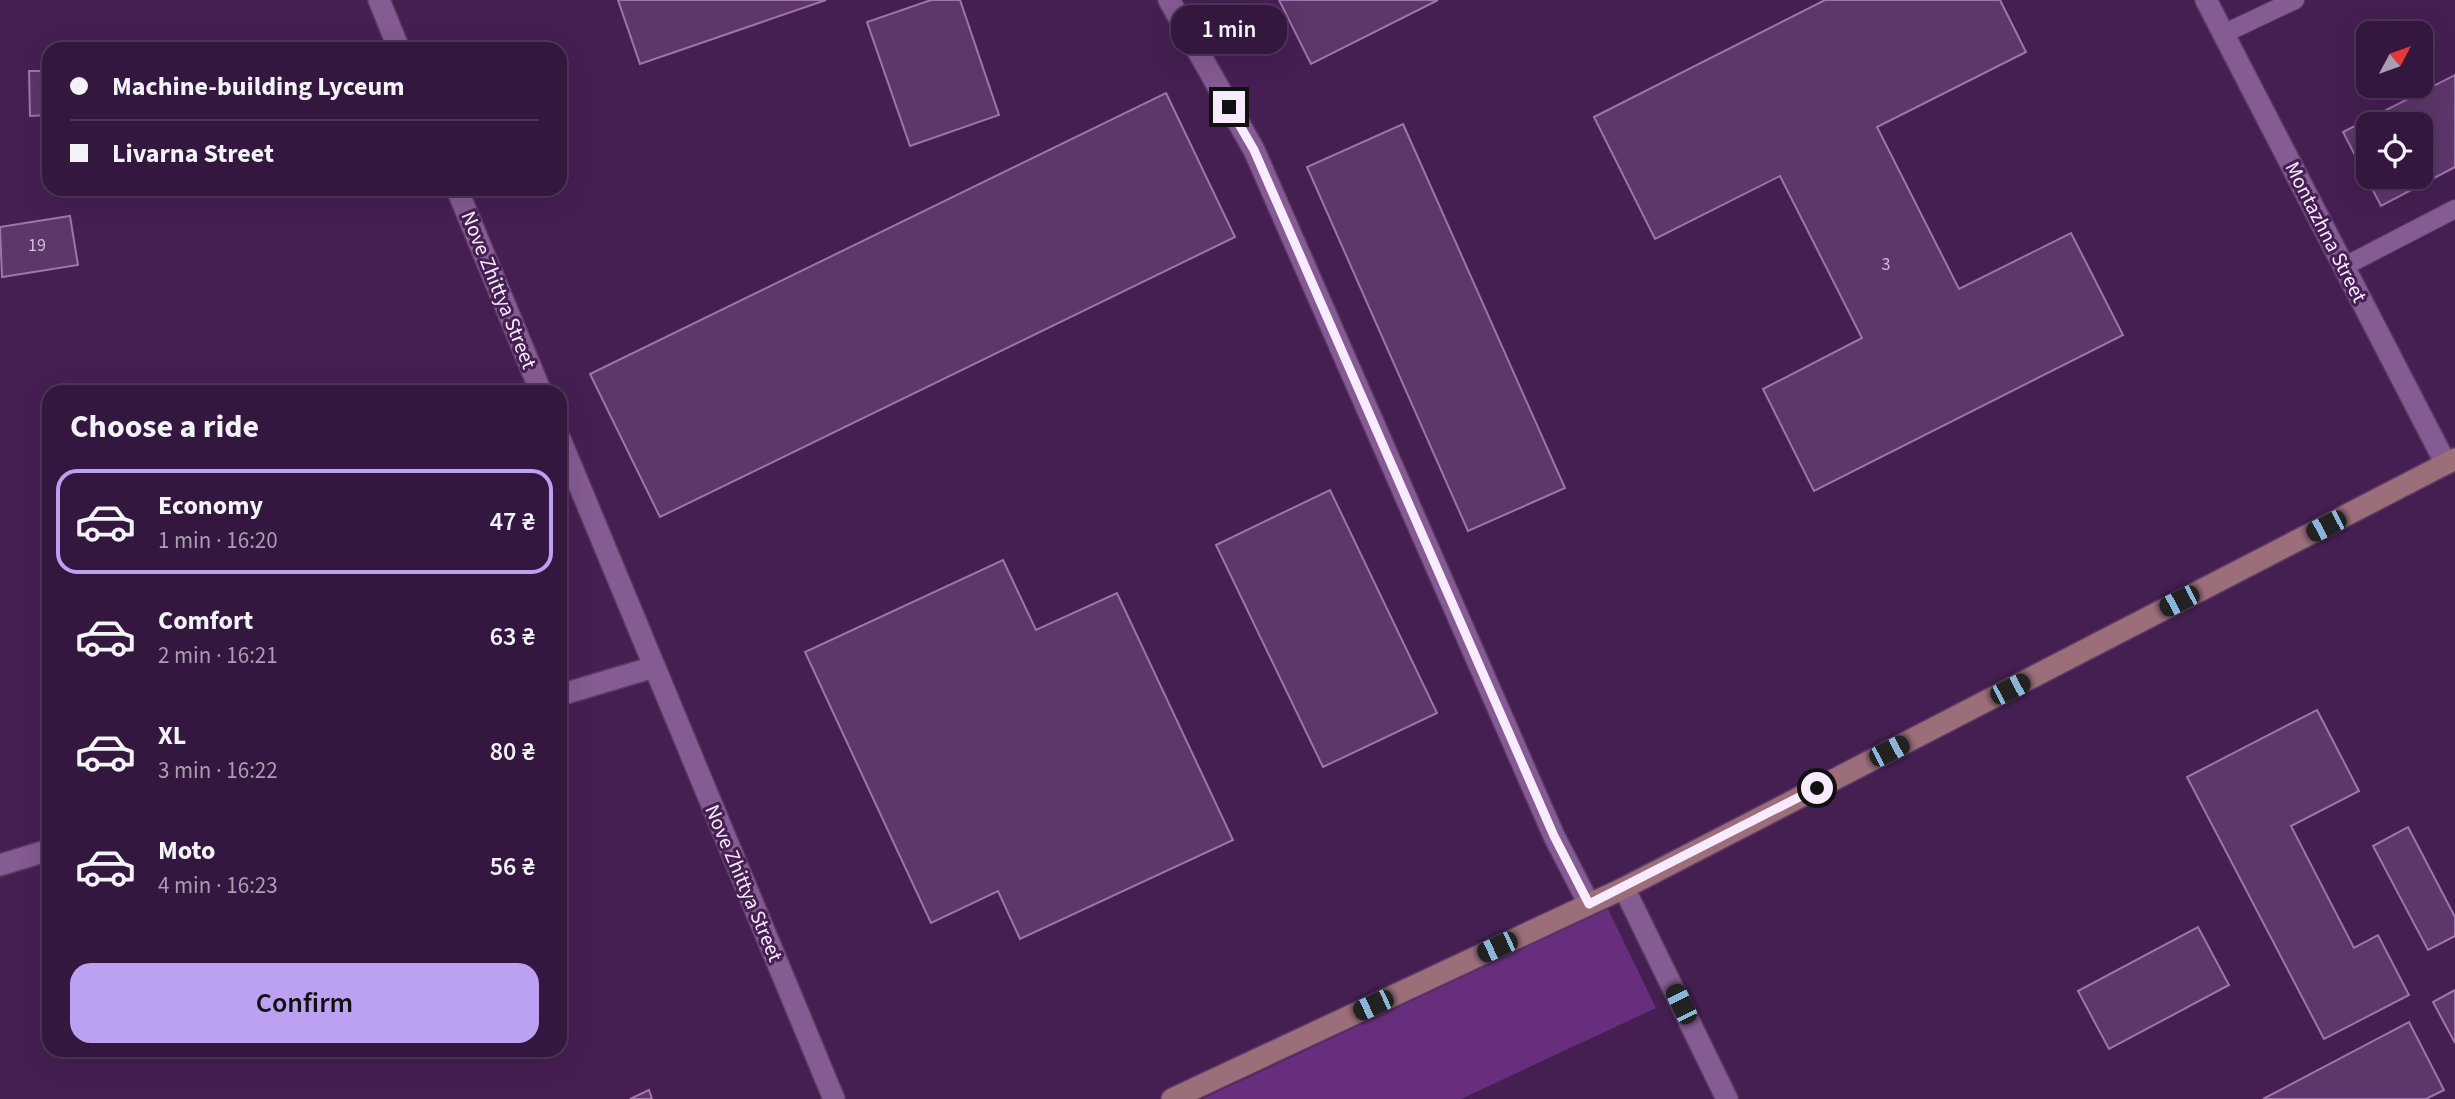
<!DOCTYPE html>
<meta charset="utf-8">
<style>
:root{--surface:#34173e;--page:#3c2045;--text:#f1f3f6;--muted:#a99fb0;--line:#4e3658;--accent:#bca0f2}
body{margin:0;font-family:"Source Sans 3",sans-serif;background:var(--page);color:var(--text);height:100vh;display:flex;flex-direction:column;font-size:26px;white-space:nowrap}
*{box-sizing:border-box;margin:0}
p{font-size:23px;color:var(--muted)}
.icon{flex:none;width:38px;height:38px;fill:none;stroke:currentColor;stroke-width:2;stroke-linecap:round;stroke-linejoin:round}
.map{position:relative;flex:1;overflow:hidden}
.panel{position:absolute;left:42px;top:385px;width:525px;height:672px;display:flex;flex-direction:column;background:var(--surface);border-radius:21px;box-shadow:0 7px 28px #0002,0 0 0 2px var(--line)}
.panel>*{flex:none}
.hud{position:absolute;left:42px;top:42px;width:525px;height:154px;border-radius:21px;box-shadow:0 7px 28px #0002,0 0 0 2px var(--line);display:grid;align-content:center;height:154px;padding:0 28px;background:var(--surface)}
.needle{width:46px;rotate:49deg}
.tools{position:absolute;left:2356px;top:21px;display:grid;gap:14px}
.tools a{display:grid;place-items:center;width:77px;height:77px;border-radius:14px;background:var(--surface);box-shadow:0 7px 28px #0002,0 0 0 2px var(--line);font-size:35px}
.end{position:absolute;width:32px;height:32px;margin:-16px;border:9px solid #f9ebfe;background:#111;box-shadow:0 0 0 4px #111}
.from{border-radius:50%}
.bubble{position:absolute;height:49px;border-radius:21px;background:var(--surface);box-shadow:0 7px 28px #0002,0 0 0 2px var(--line);font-size:23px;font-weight:600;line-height:49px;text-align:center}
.car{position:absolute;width:21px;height:42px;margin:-21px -10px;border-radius:9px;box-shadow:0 0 5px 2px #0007;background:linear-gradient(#222 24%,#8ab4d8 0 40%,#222 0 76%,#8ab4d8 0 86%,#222 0)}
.hud b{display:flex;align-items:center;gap:24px;height:66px;font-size:26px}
.hud b+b{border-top:2px solid var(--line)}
.hud i{width:18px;height:18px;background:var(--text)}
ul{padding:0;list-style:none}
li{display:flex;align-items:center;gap:21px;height:105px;margin:0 14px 10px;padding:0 14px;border:4px solid transparent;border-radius:21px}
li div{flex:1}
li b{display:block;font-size:26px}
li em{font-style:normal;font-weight:600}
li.active{border-color:var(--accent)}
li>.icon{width:63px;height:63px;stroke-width:1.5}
h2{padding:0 28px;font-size:32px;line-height:84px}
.cta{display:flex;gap:14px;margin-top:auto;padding:14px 28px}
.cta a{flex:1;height:80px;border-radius:21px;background:var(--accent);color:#111;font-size:28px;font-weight:600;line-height:80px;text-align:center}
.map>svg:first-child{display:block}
.green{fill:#692d7d}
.building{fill:#5d366b;stroke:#9e74ad;stroke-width:2;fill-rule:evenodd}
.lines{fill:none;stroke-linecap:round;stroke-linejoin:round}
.lane-casing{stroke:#5c3b67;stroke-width:20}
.street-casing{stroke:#5c3b67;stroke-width:24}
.secondary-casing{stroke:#5c3b67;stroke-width:24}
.lane{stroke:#845b92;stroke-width:18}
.street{stroke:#845b92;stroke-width:21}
.secondary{stroke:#9b6e7a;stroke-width:21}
.route{stroke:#f9ebfe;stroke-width:9}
.labels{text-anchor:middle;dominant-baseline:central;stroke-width:6;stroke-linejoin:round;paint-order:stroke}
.number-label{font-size:18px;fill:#d2bed9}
.street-label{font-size:21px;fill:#f9ebfe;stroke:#451f52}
</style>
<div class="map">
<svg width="2455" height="1099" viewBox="0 0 2455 1099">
<rect width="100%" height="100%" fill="#451f52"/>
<path class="green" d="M 1608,909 L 1656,1008 L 1461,1099 L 1202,1099 Z"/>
<g class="building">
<path d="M 618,0 L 826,0 L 640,64 Z"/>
<path d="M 931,0 L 960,0 L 999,115 L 910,146 L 867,22 Z"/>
<path d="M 1279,0 L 1438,0 L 1311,64 Z"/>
<path d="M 1825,0 L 2000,0 L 2026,52 L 1877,127 L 1959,289 L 2071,233 L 2123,335 L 1814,491 L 1763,389 L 1862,338 L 1780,176 L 1655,239 L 1594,117 Z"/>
<path d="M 160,46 L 160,49 L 107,49 L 107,48 Z"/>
<path d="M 29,71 L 49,71 L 49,115 L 30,116 Z"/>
<path d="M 2455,75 L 2455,167 L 2381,206 L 2343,132 ZM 2368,124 L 2420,124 L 2420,177 L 2368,177 Z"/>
<path d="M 1166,93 L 1235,237 L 660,517 L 590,374 Z"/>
<path d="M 1403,124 L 1565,488 L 1468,531 L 1307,167 Z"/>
<path d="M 70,216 L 78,265 L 2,277 L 0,227 Z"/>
<path d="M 1330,490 L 1437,713 L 1323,767 L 1216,545 Z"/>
<path d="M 1003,560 L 1036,630 L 1117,593 L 1233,840 L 1020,939 L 998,891 L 931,923 L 805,652 Z"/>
<path d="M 49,699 L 49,727 L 41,702 Z"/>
<path d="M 2317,710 L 2359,791 L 2291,826 L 2354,948 L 2378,935 L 2409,995 L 2324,1039 L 2187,777 Z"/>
<path d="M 2408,827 L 2455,917 L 2455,936 L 2428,950 L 2373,846 Z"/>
<path d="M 2198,927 L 2229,985 L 2109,1049 L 2078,991 Z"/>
<path d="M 2455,990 L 2455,1043 L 2433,1002 Z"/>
<path d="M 2409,1022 L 2444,1090 L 2426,1099 L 2263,1099 Z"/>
<path d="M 649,1090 L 652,1099 L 630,1099 Z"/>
</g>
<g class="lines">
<defs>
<g id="lane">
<path d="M 2223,34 L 2295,0"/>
<path d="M 2343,267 L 2455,209"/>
</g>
<g id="street">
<path d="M 379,0 L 399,49"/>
<path d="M 1169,0 L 1254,150 L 1554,836 L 1589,904"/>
<path d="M 2206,0 L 2446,464"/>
<path d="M 457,189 L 541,392"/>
<path d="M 560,439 L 834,1099"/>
<path d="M 560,695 L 654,667"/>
<path d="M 0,865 L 49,850"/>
<path d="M 1624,888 L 1727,1099"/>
</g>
<path id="secondary" d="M 1172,1099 L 1624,888 L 2455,459"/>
</defs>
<use href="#lane" class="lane-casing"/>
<use href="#street" class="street-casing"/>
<use href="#secondary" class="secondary-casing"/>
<use href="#lane" class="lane"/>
<use href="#street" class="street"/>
<use href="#secondary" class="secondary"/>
</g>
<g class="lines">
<path class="route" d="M 1229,107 L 1254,150 L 1554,836 L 1589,904 L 1817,788"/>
</g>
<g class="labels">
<g class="number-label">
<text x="37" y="245">19</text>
<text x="1886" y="264">3</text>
</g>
<g class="street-label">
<text transform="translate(2326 232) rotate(63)">Montazhna Street</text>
<text transform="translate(499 290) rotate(68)">Nove Zhittya Street</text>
<text transform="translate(744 883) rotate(67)">Nove Zhittya Street</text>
</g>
</g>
</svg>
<div class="tools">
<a><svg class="needle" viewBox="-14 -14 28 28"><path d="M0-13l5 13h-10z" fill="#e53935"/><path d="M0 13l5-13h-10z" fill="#a99fb0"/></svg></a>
<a><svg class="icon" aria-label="locate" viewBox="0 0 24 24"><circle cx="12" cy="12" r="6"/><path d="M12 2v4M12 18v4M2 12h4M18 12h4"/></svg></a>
</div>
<i class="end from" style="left:1817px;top:788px"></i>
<i class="end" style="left:1229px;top:107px"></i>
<div class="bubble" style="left:1171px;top:5px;width:116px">1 min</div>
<i class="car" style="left:2326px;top:526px;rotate:243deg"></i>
<i class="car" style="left:2179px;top:601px;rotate:243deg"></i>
<i class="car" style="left:2010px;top:689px;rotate:63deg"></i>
<i class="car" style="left:1889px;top:751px;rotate:63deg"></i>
<i class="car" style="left:1497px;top:947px;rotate:245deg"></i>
<i class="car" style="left:1681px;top:1004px;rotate:334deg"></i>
<i class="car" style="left:1373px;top:1005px;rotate:245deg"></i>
<div class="hud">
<b><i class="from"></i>Machine-building Lyceum</b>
<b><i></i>Livarna Street</b>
</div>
<section class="panel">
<h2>Choose a ride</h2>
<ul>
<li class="active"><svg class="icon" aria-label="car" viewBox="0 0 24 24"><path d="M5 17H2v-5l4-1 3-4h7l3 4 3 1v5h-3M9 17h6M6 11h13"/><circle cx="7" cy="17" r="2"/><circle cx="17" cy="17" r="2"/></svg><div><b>Economy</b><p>1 min · 16:20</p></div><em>47 ₴</em></li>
<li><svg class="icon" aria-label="car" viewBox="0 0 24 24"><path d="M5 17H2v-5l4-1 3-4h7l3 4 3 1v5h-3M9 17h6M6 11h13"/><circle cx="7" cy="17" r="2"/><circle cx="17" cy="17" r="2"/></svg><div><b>Comfort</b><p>2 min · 16:21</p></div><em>63 ₴</em></li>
<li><svg class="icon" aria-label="car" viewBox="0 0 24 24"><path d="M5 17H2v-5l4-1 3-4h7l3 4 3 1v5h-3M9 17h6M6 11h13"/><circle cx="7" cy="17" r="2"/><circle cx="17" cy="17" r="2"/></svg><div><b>XL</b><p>3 min · 16:22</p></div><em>80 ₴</em></li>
<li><svg class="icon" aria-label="car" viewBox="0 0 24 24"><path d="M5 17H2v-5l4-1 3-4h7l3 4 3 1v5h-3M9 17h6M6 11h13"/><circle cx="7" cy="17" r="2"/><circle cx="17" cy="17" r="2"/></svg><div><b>Moto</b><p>4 min · 16:23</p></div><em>56 ₴</em></li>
</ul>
<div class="cta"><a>Confirm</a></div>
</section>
</div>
